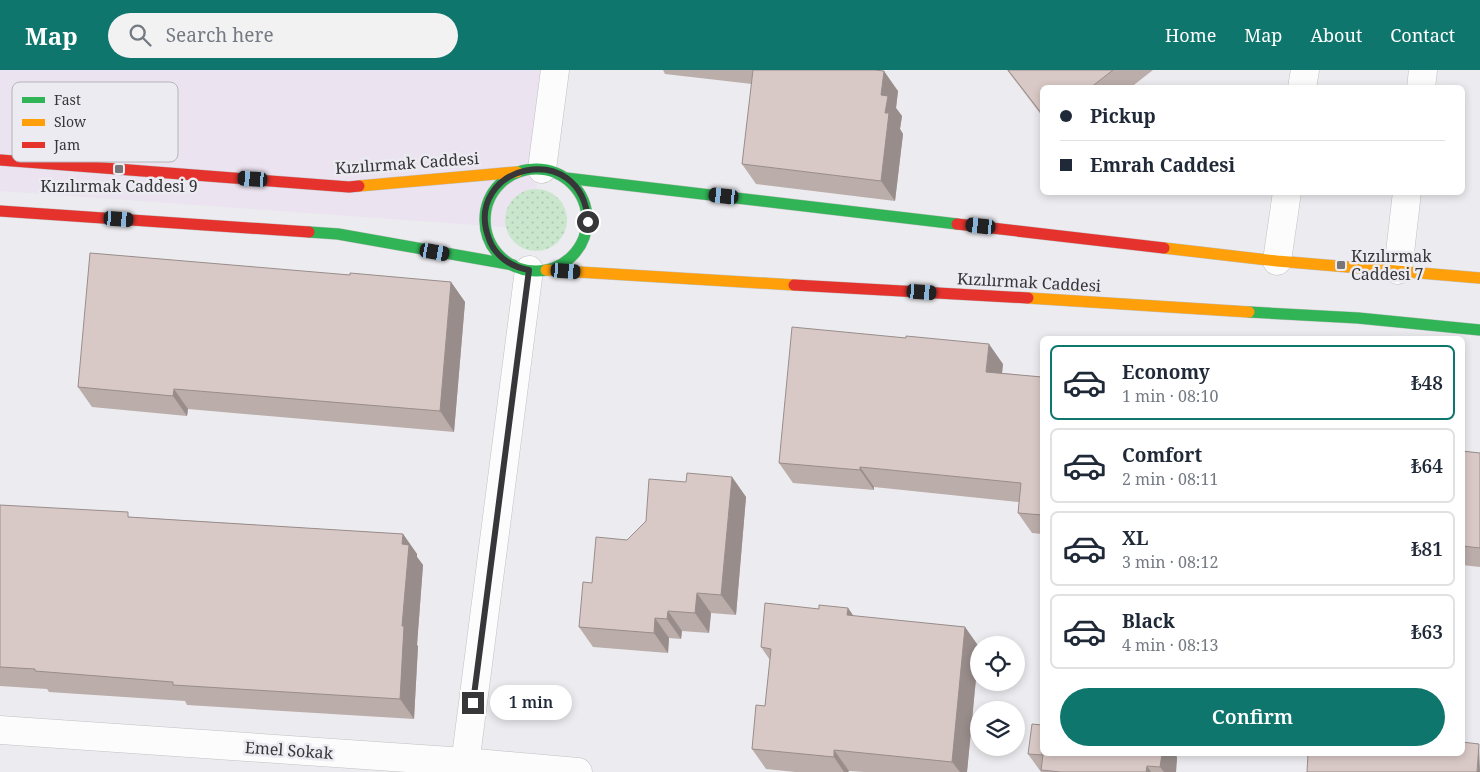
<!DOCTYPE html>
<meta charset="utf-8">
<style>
:root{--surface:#fff;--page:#f2f2f3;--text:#1f2937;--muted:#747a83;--line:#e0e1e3;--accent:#0f766e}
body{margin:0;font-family:"Noto Serif",serif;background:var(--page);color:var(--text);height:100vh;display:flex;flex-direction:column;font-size:19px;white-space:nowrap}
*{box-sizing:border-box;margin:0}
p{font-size:16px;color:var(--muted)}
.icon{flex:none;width:28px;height:28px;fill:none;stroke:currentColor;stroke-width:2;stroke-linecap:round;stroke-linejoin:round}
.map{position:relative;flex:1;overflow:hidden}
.details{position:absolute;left:1040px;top:266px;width:425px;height:420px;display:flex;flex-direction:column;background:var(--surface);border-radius:8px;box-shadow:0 2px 8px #0003}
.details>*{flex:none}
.guide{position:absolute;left:1040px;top:15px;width:425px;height:110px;border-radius:8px;box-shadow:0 2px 8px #0003;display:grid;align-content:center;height:110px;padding:0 20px;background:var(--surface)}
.fabs{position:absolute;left:970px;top:566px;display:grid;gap:10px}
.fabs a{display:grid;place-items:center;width:55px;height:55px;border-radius:50%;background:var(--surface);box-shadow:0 2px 8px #0003;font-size:25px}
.end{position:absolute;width:22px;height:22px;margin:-11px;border:6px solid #373739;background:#fff;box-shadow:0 0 0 2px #fff}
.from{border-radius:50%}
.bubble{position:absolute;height:35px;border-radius:18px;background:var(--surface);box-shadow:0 2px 8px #0003;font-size:16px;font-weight:600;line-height:35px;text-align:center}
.car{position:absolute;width:15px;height:30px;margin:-15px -8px;border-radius:6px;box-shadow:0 0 4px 1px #0007;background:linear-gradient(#222 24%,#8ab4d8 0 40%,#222 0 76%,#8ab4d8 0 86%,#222 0)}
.guide b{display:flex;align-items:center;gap:18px;height:48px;font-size:19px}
.guide b+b{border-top:1px solid var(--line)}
.guide i{width:12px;height:12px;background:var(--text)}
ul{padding:9px 0 0;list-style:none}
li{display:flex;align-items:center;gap:15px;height:75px;margin:0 10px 8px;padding:0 10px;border:2px solid var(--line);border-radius:8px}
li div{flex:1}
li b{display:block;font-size:19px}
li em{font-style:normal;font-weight:600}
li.selected{border-color:var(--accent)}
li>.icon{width:45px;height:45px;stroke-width:1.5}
.primary-button{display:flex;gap:10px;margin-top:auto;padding:10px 20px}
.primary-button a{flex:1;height:58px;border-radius:30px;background:var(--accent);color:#fff;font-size:20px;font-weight:600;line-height:58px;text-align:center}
header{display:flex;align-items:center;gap:30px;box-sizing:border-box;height:70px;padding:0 25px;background:var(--accent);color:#fff}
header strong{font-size:24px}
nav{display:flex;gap:28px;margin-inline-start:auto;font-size:18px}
.search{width:350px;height:45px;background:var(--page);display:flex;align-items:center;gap:12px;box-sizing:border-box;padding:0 18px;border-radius:28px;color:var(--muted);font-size:19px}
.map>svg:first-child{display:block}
.commercial{fill:#ebe3ef}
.grass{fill:url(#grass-dots)}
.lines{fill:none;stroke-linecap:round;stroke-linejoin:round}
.street-casing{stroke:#c1c1c3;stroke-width:29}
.fast-casing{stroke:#c1c1c3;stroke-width:12}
.slow-casing{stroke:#c1c1c3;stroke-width:12}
.jam-casing{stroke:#c1c1c3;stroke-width:12}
.street{stroke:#fcfcfd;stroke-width:28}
.fast{stroke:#30b455;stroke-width:11}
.slow{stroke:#ff9f0a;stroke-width:11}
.jam{stroke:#e5322d;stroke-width:11}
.wall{fill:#bbadaa}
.shaded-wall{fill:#988d8b}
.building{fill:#d9c9c6;stroke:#988d8b}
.route{stroke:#373739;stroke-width:6}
.poi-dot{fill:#767679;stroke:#ebebf1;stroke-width:2}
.labels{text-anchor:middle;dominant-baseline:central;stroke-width:5;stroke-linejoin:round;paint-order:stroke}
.street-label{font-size:16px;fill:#373739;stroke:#ebebf1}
.poi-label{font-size:16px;fill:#373739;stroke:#ebebf1}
.key{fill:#ebebf1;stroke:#b5b5ba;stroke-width:1}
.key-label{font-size:14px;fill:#373739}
</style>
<header>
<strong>Map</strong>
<div class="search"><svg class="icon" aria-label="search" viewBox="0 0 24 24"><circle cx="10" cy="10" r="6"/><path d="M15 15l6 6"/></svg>Search here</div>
<nav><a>Home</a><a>Map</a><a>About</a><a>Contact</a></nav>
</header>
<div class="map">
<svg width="1480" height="702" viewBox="0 0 1480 702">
<defs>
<pattern id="grass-dots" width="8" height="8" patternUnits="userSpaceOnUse" patternTransform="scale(1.25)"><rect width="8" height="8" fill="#cae7ce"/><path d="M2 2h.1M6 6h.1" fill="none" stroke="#aec7b2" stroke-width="1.8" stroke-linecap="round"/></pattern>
</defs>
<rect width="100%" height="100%" fill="#ececf0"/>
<path class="commercial" d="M 0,0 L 552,0 L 531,159 L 0,121 Z"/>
<circle class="grass" cx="536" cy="150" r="31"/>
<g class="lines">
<defs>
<g id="street">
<path d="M 1302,18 L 1305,0"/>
<path d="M 1421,18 L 1423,0"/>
<path d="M 542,99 L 555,0"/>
<path d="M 1277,191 L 1287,122"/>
<path d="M 1398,200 L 1407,122"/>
<path d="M 0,660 L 465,692 L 578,702"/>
<path d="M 464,702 L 529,200"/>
</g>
<g id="fast">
<circle cx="536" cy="150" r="51"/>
<path d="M 566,108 L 957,154"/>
<path d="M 309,162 L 338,164 L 513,195"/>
<path d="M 1249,242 L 1358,248 L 1480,260"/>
</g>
<g id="slow">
<path d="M 359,116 L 517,102"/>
<path d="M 1164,178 L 1277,191 L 1480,208"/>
<path d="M 546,200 L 794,215"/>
<path d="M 1028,228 L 1249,242"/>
</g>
<g id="jam">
<path d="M 0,90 L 349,117 L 359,116"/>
<path d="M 0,141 L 309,162"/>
<path d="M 957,154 L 1164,178"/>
<path d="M 794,215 L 1028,228"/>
</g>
</defs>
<use href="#street" class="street-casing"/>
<use href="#fast" class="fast-casing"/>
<use href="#slow" class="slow-casing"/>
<use href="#jam" class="jam-casing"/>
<use href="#street" class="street"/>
<use href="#fast" class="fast"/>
<use href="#slow" class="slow"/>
<use href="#jam" class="jam"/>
</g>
<g class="wall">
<path d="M 663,0 L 875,0 L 898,21 L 896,38 L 902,46 L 900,59 L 903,64 L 895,131 L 756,114 L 742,94 L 752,14 L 665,4 Z"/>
<path d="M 1007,0 L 1153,0 L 1130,18 L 1042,18 L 1042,46 Z"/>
<path d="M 350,205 L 451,212 L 465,232 L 454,362 L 188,339 L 187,346 L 92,337 L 78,317 Z"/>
<path d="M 1003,294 L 1002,303 L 1042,307 L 1042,464 L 1032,463 L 1018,443 L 1019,432 L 874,417 L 874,420 L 793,413 L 779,393 Z"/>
<path d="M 1462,381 L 1480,383 L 1480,497 L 1462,495 Z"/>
<path d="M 732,407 L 746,427 L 736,545 L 711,543 L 709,563 L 682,561 L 681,569 L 669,568 L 668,583 L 593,577 L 579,557 L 592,513 L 627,470 L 686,412 Z"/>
<path d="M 0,435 L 132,447 L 403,464 L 417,484 L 417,487 L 423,495 L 417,575 L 418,576 L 414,649 L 187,635 L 185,631 L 49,622 L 47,619 L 0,616 Z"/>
<path d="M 848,538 L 853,546 L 965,557 L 979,577 L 967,702 L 864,702 L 849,701 L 848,702 L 795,702 L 766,699 L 752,679 L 765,636 L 770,590 L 761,577 L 819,539 Z"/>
<path d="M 1028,684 L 1177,687 L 1176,702 L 1041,702 Z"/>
</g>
<g class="shaded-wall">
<path d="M 884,1 L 898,21 L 896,38 L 902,46 L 900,59 L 903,64 L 895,131 L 881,111 L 885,43 L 881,25 Z"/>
<path d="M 451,212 L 465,232 L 454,362 L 440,341 Z"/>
<path d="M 989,274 L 1003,294 L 1000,322 L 986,302 Z"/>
<path d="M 174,319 L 188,339 L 187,346 L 173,326 Z"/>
<path d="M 860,397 L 874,417 L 874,420 L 860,400 Z"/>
<path d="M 732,407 L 746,427 L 736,545 L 721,525 Z"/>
<path d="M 403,464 L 417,484 L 417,487 L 423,495 L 417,575 L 418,576 L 414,649 L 400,629 L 402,556 L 402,474 Z"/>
<path d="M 697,523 L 711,543 L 709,563 L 695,543 Z"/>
<path d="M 848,538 L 862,558 L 847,545 Z"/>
<path d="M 668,541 L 682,561 L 681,569 L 667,549 Z"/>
<path d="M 655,548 L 669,568 L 668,583 L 654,563 Z"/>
<path d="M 965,557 L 979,577 L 967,702 L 960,702 L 952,692 Z"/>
<path d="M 1479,674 L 1480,702 L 1477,702 Z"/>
<path d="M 834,680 L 849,701 L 848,702 L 844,702 L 834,687 Z"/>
<path d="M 1162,684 L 1175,684 L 1177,687 L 1176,702 L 1164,702 L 1160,697 Z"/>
<path d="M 1147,696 L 1151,702 L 1146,702 Z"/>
</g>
<g class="building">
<path d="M 753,0 L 875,0 L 884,1 L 881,25 L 888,26 L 885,43 L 889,43 L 881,111 L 742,94 Z"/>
<path d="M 1008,0 L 1113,0 L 1090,18 L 1042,18 L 1042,44 Z"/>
<path d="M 90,183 L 350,205 L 350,203 L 451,212 L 440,341 L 174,319 L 173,326 L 78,317 Z"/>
<path d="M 792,257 L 906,268 L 906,266 L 989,274 L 986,302 L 1042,307 L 1042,445 L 1018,443 L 1021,413 L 860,397 L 860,400 L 779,393 Z"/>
<path d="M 1462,381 L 1480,383 L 1480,478 L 1462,476 Z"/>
<path d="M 687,403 L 732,407 L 721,525 L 697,523 L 695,543 L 668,541 L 667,549 L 655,548 L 654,563 L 579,557 L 583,512 L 592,513 L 596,467 L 627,470 L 646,451 L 649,409 L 686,412 Z"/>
<path d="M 0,435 L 128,442 L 128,447 L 403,464 L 402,474 L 409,475 L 402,556 L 404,556 L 400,629 L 173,615 L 173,612 L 35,601 L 35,599 L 0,597 Z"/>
<path d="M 765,533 L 819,539 L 819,535 L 848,538 L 847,545 L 965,557 L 952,692 L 834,680 L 834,687 L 752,679 L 756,635 L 765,636 L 771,579 L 761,577 Z"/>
<path d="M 1032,654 L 1042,655 L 1042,684 L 1162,684 L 1160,697 L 1147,696 L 1146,702 L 1061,702 L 1041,700 L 1043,685 L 1028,684 Z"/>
<path d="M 1462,672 L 1479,674 L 1477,702 L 1307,702 L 1308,684 L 1462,684 Z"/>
</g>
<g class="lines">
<path class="route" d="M 473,633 L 529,200 C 511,197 495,186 489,169 C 461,95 583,66 588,152"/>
</g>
<g class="poi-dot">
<rect x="114" y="94" width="10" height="10" rx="2.5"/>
<rect x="1336" y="190" width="10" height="10" rx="2.5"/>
</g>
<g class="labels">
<g class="street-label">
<text transform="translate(407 93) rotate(-4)">Kızılırmak Caddesi</text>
<text transform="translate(1029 212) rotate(3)">Kızılırmak Caddesi</text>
<text transform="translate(289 680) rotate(4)">Emel Sokak</text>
</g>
<g class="poi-label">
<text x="119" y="116">Kızılırmak Caddesi 9</text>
<text x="1351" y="186" text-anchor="start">Kızılırmak<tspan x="1351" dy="18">Caddesi 7</tspan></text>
</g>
</g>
<rect x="12" y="12" width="166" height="80" rx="8" class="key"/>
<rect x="22" y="27" width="23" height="6" fill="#30b455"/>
<rect x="22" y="49" width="23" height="7" fill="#ff9f0a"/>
<rect x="22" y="72" width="23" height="6" fill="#e5322d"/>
<g class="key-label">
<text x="54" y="35">Fast</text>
<text x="54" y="57">Slow</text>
<text x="54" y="80">Jam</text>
</g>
</svg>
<div class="fabs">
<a><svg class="icon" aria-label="locate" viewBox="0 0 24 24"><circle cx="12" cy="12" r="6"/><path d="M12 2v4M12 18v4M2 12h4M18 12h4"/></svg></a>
<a><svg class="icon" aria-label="layers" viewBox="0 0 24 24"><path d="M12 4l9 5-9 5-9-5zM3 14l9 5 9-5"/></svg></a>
</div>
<i class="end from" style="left:588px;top:152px"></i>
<i class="end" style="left:473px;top:633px"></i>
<div class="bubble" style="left:490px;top:615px;width:82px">1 min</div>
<i class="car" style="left:253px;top:109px;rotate:274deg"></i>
<i class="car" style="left:724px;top:126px;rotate:276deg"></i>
<i class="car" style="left:119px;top:149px;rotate:94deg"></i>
<i class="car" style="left:981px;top:156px;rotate:276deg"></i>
<i class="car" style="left:435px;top:182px;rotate:100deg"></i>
<i class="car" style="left:566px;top:201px;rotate:94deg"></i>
<i class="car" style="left:922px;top:222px;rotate:94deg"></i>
<div class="guide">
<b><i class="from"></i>Pickup</b>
<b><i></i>Emrah Caddesi</b>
</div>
<section class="details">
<ul>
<li class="selected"><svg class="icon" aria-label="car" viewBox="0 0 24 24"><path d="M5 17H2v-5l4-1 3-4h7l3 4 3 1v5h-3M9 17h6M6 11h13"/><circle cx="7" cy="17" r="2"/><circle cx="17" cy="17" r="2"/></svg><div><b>Economy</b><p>1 min · 08:10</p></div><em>₺48</em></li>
<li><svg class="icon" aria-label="car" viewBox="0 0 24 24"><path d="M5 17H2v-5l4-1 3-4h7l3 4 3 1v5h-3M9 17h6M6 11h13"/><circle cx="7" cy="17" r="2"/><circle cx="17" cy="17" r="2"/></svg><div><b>Comfort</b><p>2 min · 08:11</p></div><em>₺64</em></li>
<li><svg class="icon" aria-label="car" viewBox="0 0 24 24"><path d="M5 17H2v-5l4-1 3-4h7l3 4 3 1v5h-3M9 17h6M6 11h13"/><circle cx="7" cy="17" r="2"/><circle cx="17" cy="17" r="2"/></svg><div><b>XL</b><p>3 min · 08:12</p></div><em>₺81</em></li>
<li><svg class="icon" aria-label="car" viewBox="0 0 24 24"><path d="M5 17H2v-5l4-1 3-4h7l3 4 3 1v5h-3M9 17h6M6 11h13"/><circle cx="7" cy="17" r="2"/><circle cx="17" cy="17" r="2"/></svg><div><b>Black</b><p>4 min · 08:13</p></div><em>₺63</em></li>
</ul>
<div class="primary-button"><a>Confirm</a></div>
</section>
</div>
